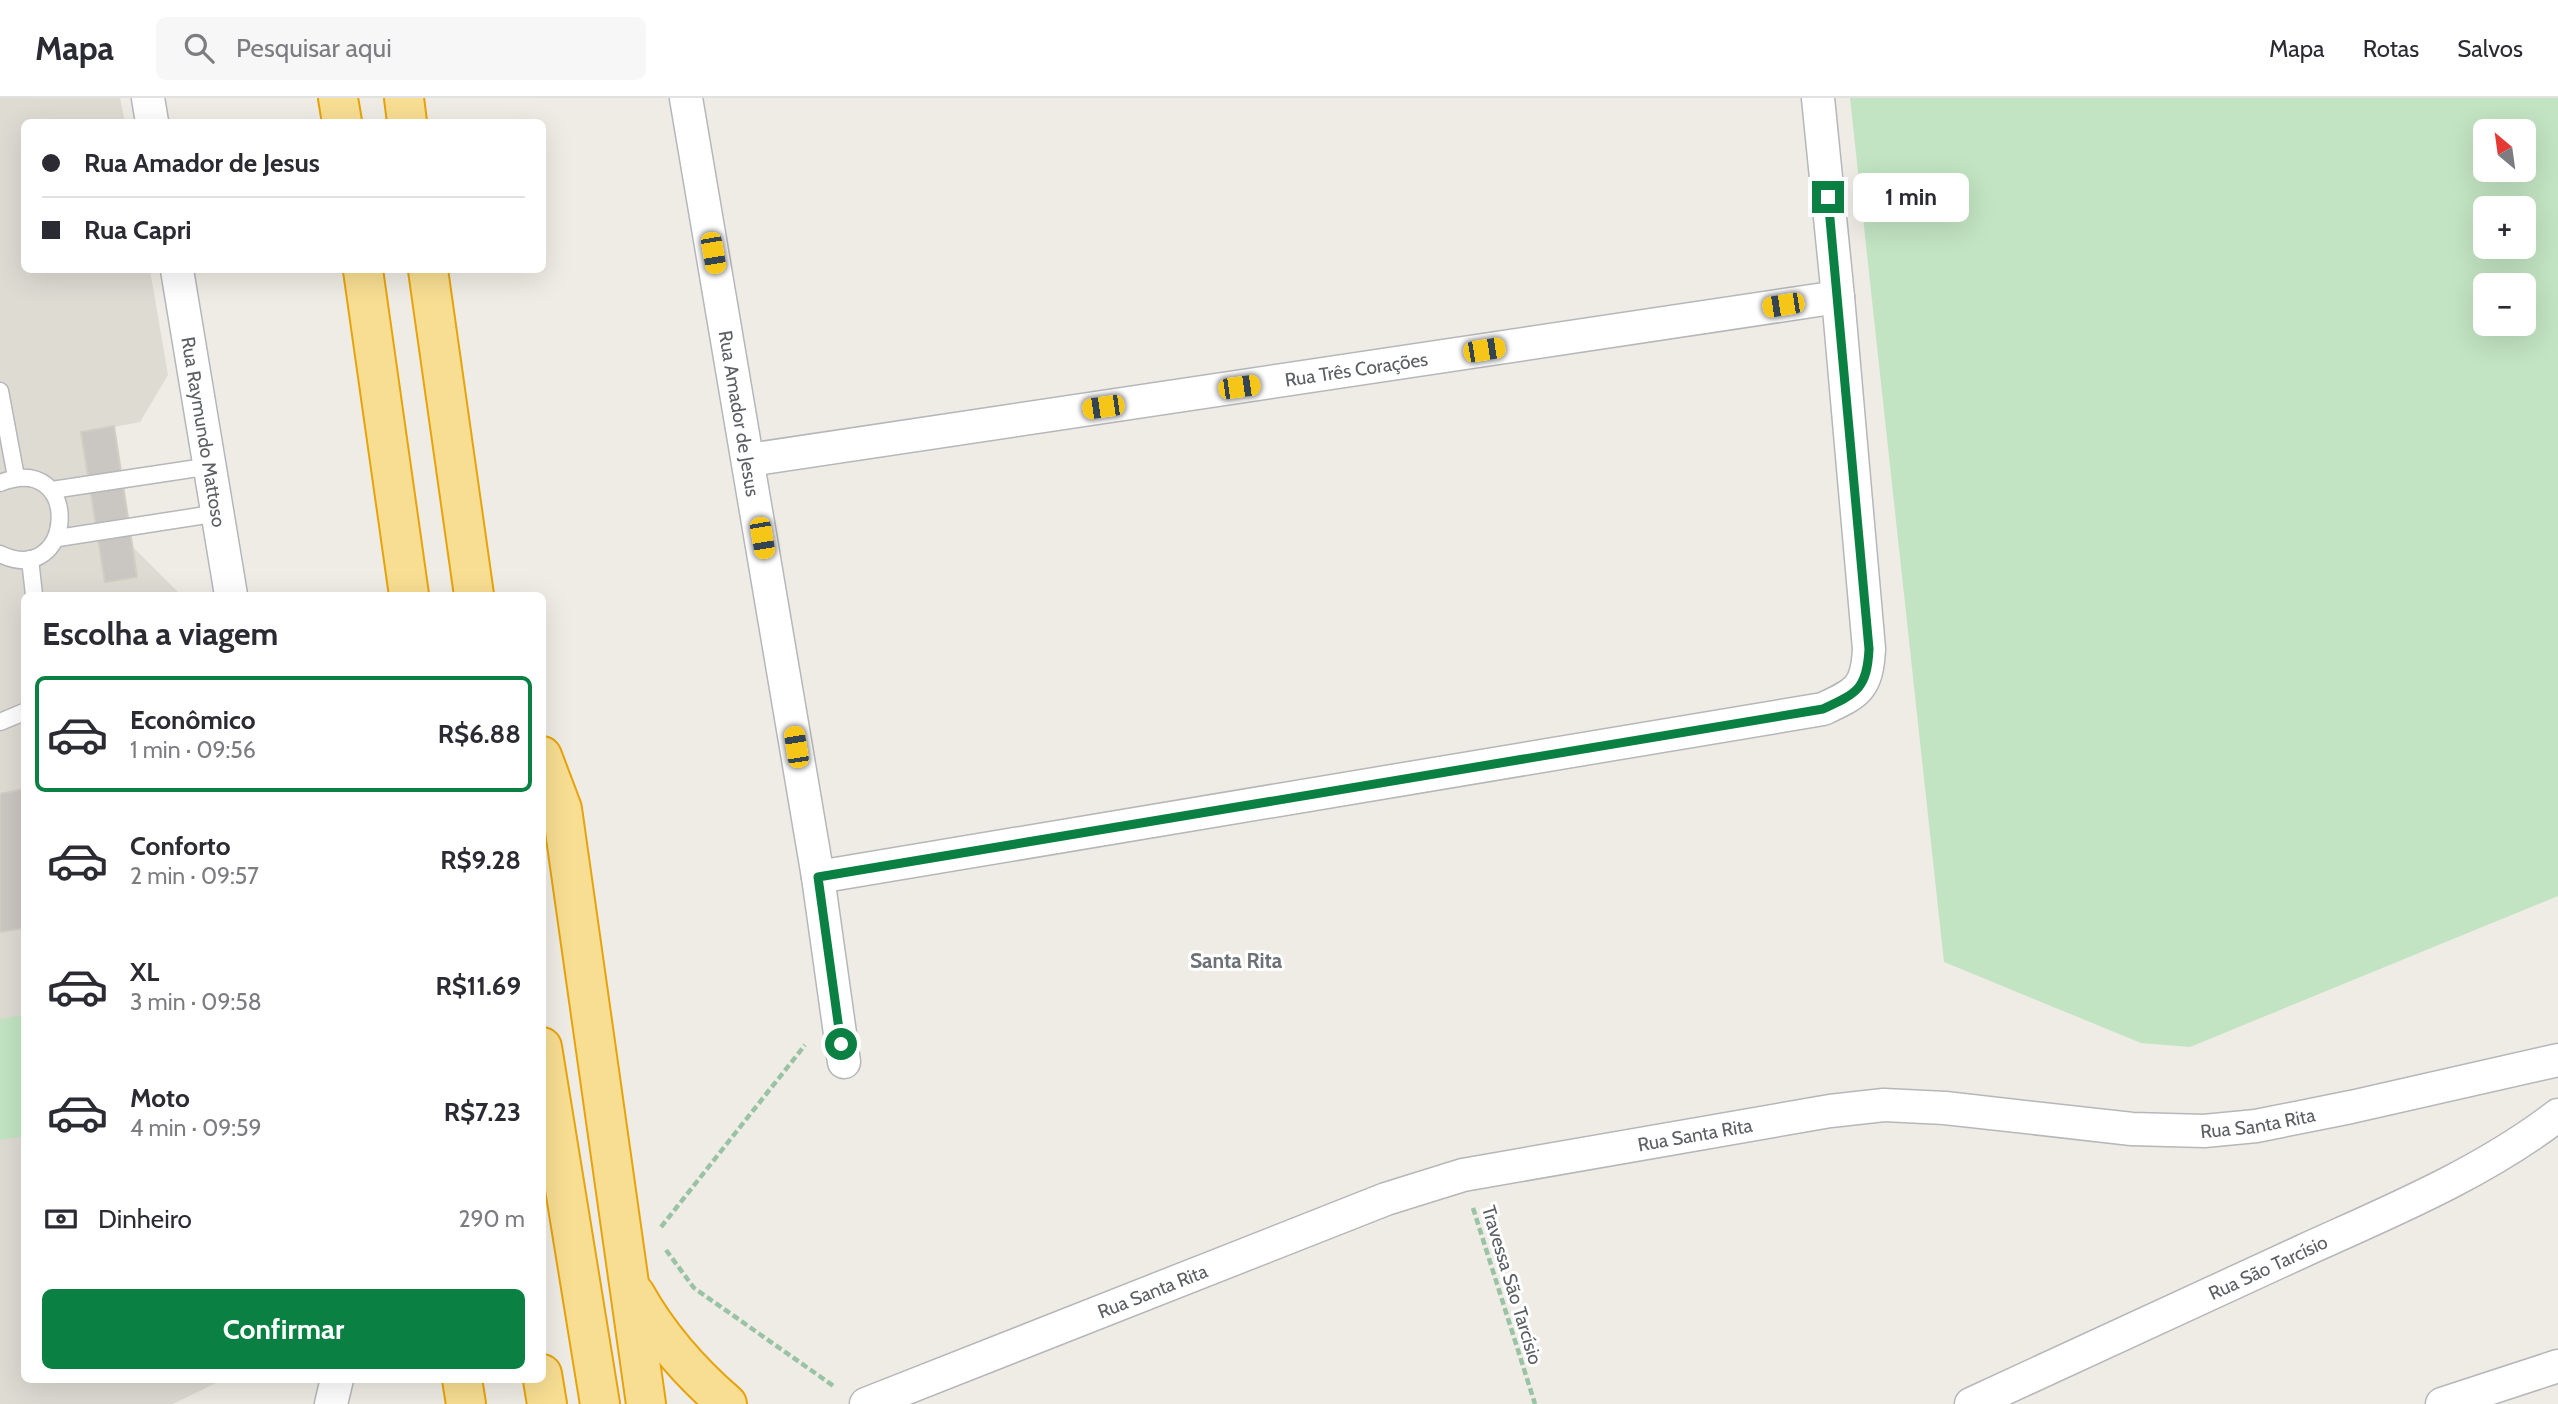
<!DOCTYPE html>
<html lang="pt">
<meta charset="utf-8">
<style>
:root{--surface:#fff;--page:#f7f7f7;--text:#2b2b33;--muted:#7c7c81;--line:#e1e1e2;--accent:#0b8043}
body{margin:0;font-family:Cabin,sans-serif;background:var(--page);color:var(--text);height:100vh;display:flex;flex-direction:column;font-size:26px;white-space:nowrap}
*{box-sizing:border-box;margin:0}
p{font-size:23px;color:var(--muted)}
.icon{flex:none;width:38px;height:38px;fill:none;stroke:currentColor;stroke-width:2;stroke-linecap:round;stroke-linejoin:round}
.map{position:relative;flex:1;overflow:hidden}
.panel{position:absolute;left:21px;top:494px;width:525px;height:791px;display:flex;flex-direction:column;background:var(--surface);border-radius:10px;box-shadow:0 7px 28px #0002}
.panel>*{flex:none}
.top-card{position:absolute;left:21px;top:21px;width:525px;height:154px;border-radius:10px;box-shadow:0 7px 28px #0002;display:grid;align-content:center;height:154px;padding:0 21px;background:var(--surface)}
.needle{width:46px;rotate:331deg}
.buttons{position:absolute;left:2473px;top:21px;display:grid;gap:14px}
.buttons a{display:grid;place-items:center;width:63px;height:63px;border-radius:10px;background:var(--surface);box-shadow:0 7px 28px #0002;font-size:35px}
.end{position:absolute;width:32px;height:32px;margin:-16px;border:9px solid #0b8043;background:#fff;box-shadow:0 0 0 4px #fff}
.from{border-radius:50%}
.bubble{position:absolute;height:49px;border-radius:10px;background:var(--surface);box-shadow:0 7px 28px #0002;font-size:23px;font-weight:700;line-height:49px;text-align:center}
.car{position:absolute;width:21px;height:42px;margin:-21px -10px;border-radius:9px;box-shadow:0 0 5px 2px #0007;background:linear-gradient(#f5c518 24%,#345 0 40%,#f5c518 0 76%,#345 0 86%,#f5c518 0)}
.top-card b{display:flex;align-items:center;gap:24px;height:66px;font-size:26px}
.top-card b+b{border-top:2px solid var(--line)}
.top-card i{width:18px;height:18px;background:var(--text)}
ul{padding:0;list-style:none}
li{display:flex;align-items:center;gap:21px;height:116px;margin:0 14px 10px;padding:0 7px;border:4px solid transparent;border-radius:10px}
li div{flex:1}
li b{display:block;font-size:26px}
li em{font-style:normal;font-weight:700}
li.on{border-color:var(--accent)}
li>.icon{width:63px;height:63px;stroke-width:1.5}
h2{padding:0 21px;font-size:32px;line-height:84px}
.pay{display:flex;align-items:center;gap:18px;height:77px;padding:0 21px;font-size:26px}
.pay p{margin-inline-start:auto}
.action{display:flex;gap:14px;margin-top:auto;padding:14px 21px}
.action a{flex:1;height:80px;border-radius:10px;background:var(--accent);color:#fff;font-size:28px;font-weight:700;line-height:80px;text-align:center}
header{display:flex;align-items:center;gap:42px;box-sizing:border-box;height:98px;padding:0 35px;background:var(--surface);border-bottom:2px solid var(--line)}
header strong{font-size:33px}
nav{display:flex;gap:38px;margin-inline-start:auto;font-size:24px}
.search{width:490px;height:63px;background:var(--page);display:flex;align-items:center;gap:18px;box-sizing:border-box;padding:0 24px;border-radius:10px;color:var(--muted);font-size:26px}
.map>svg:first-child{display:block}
.education{fill:#dedbd3}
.green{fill:#c2e4c2;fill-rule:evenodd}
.building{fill:#cac7c2;stroke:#d2cec3;stroke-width:2}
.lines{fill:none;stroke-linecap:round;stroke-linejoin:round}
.lane-casing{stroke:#b5b7bb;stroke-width:19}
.street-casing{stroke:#b5b7bb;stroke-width:35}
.highway-casing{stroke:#e7a30b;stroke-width:42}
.path{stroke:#9ac3a6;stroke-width:4.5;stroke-dasharray:7 3.5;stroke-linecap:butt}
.lane{stroke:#fff;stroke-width:16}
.street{stroke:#fff;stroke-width:32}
.highway{stroke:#f8de92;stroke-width:38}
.route{stroke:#0b8043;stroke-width:9}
.labels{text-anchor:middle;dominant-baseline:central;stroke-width:6;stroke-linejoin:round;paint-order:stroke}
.street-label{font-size:19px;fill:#5c6064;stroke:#fff}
.neighbourhood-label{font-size:21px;font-weight:bold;fill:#6d7276;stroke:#fff}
</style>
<header>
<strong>Mapa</strong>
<div class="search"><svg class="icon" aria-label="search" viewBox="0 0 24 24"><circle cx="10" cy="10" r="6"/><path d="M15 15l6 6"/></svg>Pesquisar aqui</div>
<nav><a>Mapa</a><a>Rotas</a><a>Salvos</a></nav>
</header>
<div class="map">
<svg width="2558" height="1306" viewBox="0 0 2558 1306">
<rect width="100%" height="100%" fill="#eeece4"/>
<path class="education" d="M 0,0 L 120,0 L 125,24 L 24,24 L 24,172 L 150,172 L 168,277 L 140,324 L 114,329 L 132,448 L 181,497 L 24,497 L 24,1281 L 224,1281 L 173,1306 L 0,1306 Z"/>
<g class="green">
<path d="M 1850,0 L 2558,0 L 2558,798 L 2190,949 L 2141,945 L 1944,864 ZM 2485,33 L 2524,33 L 2524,72 L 2485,72 ZM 2485,110 L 2524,110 L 2524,149 L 2485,149 ZM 2485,187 L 2524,187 L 2524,226 L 2485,226 Z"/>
<path d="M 24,917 L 24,1038 L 0,1042 L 0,921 Z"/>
</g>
<g class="building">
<path d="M 114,328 L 137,479 L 105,484 L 81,334 Z"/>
<path d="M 24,691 L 24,830 L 0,834 L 0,696 Z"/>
</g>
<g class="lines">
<defs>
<g id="lane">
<path d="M 0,293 L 16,379"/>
<path d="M 0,385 C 84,352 75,492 0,456"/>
<path d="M 52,392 L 211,368"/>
<path d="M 58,440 L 219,415"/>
<path d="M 30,461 L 34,497"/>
<path d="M 0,624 L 24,614"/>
</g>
<g id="street">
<path d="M 148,0 L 152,24"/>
<path id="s1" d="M 686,0 L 818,779 L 844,964"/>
<path id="s2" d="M 177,172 L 231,497"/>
<path id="s3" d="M 749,362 L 1838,199"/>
<path d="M 818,779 L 1823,611 C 1857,595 1867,591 1869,551 L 1838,199 L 1818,0"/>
<path d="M 331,1306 L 337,1281"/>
<path id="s4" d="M 866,1306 L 1386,1101 L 1463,1077 L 1830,1013 L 1884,1007 L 1945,1010 L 2132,1031 L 2204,1033 L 2256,1028 L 2351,1009 L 2558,962"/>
<path id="s5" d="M 1971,1306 C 2082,1255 2193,1204 2305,1152 C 2391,1113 2483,1075 2558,1017"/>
<path d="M 2442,1306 L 2558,1268"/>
</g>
<g id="highway">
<path d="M 338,0 L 342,24"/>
<path d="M 404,0 L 407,24"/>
<path d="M 363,172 L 409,497"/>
<path d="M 428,172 L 474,497"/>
<path d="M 542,658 L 562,711 L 646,1306"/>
<path d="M 542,949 L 600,1306"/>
<path d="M 635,1196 C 659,1239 690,1274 727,1306"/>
<path d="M 542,1276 L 547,1306"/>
<path d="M 462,1281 L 466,1306"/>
</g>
</defs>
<use href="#lane" class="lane-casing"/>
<use href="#street" class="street-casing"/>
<use href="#highway" class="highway-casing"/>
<g class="path">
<path d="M 1473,1110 L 1535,1306"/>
<path d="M 661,1129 L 805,947"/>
<path d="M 666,1152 L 694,1190 L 835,1289"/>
</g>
<use href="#lane" class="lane"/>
<use href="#street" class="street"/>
<use href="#highway" class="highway"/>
</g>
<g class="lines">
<path class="route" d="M 841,946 L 818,779 L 1823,611 C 1857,595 1867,591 1869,551 L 1828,99"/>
</g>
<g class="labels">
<g class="street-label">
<text stroke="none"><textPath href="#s3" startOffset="614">Rua Três Corações</textPath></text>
<text stroke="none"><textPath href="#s1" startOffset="320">Rua Amador de Jesus</textPath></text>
<text stroke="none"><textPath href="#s2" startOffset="164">Rua Raymundo Mattoso</textPath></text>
<text stroke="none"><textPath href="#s4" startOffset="1442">Rua Santa Rita</textPath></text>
<text stroke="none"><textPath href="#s4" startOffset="875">Rua Santa Rita</textPath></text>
<text stroke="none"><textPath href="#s5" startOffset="327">Rua São Tarcísio</textPath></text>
<text transform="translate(1512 1187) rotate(73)">Travessa São Tarcísio</text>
<text stroke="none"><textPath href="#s4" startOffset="308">Rua Santa Rita</textPath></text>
</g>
<g class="neighbourhood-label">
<text x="1236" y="862">Santa Rita</text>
</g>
</g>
</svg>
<div class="buttons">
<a><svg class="needle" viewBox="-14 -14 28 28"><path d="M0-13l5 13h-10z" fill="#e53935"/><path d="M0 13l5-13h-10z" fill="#7c7c81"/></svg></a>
<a>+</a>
<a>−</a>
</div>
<i class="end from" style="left:841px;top:946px"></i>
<i class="end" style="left:1828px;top:99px"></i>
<div class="bubble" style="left:1853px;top:75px;width:116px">1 min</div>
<i class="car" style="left:713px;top:155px;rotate:170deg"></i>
<i class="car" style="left:1783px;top:207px;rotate:261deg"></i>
<i class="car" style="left:1484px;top:252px;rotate:81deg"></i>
<i class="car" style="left:1239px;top:289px;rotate:82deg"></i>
<i class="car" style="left:1103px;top:309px;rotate:262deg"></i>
<i class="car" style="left:762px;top:440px;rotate:170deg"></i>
<i class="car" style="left:796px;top:649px;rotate:351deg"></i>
<div class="top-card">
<b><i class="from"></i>Rua Amador de Jesus</b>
<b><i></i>Rua Capri</b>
</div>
<section class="panel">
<h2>Escolha a viagem</h2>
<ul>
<li class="on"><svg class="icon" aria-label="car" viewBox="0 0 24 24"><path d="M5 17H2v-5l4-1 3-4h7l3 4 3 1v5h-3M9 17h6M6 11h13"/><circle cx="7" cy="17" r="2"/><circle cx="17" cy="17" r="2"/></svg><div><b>Econômico</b><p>1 min · 09:56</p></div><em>R$6.88</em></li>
<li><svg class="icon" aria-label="car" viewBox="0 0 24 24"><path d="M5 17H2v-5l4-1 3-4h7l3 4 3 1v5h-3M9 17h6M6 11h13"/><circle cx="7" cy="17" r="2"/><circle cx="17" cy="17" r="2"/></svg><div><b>Conforto</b><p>2 min · 09:57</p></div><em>R$9.28</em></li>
<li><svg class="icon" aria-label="car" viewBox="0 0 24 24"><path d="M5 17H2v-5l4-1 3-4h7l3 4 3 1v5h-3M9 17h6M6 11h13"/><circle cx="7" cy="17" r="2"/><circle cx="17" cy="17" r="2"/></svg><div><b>XL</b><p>3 min · 09:58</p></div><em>R$11.69</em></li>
<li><svg class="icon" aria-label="car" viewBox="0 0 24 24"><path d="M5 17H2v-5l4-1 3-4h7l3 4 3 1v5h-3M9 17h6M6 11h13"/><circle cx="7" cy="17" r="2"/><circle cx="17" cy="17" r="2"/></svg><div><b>Moto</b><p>4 min · 09:59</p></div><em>R$7.23</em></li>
</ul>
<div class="pay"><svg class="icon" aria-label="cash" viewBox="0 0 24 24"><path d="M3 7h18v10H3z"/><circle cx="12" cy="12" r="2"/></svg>Dinheiro<p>290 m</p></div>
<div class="action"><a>Confirmar</a></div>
</section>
</div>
